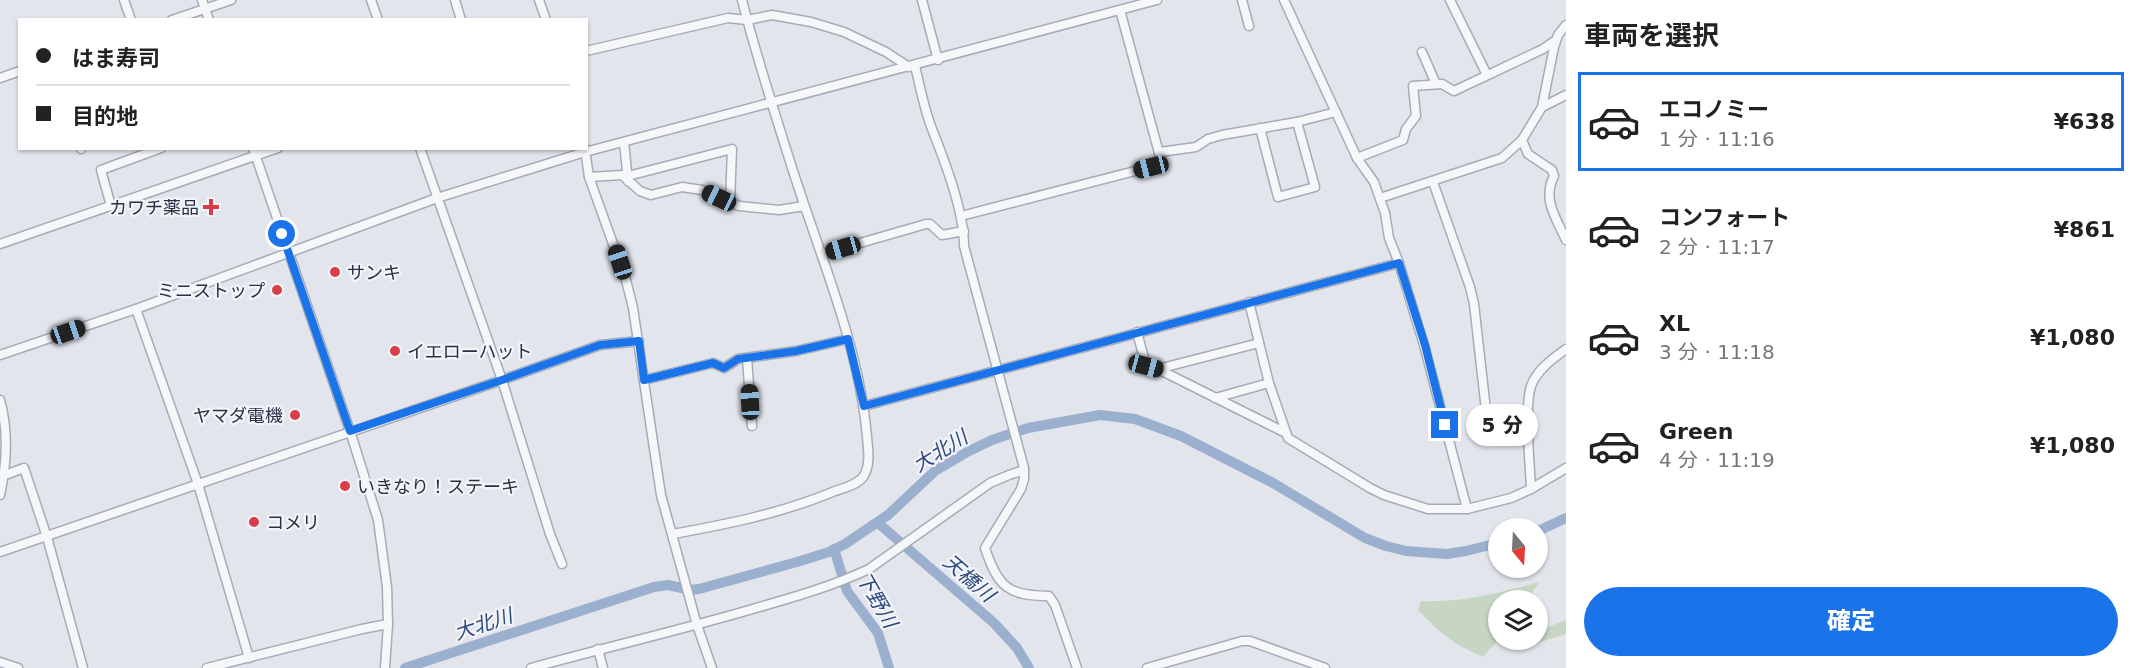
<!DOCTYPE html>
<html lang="ja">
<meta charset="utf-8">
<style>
:root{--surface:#fff;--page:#f2f2f2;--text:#222;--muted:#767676;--line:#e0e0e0;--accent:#1a73e8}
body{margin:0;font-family:"DejaVu Sans","Noto Sans JP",sans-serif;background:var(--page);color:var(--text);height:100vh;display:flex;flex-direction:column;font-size:22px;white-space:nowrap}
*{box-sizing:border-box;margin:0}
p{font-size:20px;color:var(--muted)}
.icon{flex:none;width:33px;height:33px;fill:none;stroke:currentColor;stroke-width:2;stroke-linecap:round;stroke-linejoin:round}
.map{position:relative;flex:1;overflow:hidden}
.panel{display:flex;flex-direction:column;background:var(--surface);width:570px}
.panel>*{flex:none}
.guide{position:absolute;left:18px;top:18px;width:570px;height:132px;border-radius:0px;box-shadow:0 2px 4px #0004;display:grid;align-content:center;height:132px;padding:0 18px;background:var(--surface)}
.needle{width:39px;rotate:162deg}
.buttons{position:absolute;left:1488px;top:518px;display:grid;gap:12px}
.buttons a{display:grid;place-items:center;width:60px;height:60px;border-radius:50%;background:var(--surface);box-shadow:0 2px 4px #0004;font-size:30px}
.end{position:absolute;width:27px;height:27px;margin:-14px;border:8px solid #1a73e8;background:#fff;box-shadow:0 0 0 3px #fff}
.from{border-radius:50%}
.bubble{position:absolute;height:42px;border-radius:21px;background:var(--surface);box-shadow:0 2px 4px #0004;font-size:20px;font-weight:800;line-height:42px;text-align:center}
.car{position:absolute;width:18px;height:36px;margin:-18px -9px;border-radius:8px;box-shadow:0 0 4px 2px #0007;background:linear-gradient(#222 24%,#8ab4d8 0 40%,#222 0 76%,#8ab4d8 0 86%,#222 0)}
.guide b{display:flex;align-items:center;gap:21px;height:57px;font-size:22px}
.guide b+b{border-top:2px solid var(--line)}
.guide i{width:15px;height:15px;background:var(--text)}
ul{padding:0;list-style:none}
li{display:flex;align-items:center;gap:18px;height:99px;margin:0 12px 9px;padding:0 6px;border:3px solid transparent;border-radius:0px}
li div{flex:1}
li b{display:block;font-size:22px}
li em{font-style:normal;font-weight:800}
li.active{border-color:var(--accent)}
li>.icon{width:54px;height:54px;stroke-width:1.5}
h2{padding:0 18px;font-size:27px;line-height:72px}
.cta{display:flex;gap:12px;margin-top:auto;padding:12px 18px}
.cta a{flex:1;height:69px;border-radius:36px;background:var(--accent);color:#fff;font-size:24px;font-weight:800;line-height:69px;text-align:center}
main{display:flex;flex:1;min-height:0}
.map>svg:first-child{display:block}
.green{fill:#c6d6c3}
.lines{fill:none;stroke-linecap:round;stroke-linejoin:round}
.river{stroke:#9bafce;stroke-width:10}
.minor-casing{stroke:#a7abb7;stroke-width:11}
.minor{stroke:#f6f7f9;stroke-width:8}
.route{stroke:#1a73e8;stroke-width:8}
.poi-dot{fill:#d93e48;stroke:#f2f4f9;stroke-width:2}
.labels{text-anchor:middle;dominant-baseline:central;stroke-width:4.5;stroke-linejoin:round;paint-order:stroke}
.poi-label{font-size:18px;fill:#293045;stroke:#f2f4f9;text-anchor:start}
.water-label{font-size:20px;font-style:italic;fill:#2f4b7d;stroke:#f2f4f9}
</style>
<main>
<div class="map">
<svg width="1566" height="668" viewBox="0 0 1566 668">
<rect width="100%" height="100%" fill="#e2e5ec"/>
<g class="green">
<path d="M 1539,582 L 1528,600 L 1498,600 L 1499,639 L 1483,657 L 1458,645 L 1437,629 L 1418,610 L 1421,601 C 1462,603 1500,593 1539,582 Z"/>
<path d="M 1566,620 L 1566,634 L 1534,644 L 1527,639 L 1538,639 L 1538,631 Z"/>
</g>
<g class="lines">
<g class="river">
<path d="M 878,523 L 994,623 L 1017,648 L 1029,668"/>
<path d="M 1538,531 L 1566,518"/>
<path d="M 834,549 L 847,591 L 878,633 L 889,668"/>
<path d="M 405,668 L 654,587 L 668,585 L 691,590 L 699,589 L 797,562 L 829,552 L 845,544 L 888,515 L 935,471 L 969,451 L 992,440 L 1028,428 L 1100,415 L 1135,419 L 1181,436 L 1273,483 L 1365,538 L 1386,546 L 1406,551 L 1447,554 L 1466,551 L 1498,543"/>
</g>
<defs>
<g id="minor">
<path d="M 124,0 L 131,20"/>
<path d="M 202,0 L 209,20"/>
<path d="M 371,0 L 378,20"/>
<path d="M 455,0 L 461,20"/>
<path d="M 539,0 L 546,20"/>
<path d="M 922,0 L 938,60"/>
<path d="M 1242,0 L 1249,26"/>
<path d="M 1284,0 L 1357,158 L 1374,182 L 1385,213 L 1389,238 L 1399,263 L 1424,345 L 1467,509"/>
<path d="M 1450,0 L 1487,75"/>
<path d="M 172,20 L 231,0"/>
<path d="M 586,51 L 728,18 L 747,20 L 772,15 L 811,22 L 844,32 L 886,52 L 909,67"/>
<path d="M 1422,52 L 1436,84"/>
<path d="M 915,66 C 920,86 924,109 932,129 C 945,162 964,211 964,246 L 1024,468 L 1024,479 L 1021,489 L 985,548 C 998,587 1008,596 1049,596 L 1055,605 L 1077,668"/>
<path d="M 0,78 L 20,71"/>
<path d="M 1542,107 L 1566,95"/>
<path d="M 1260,128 L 1278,197 L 1315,187 L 1297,122"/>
<path d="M 1522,140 L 1528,154 L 1552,170 L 1554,176 C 1542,199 1556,218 1566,240"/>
<path d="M 624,142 L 628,181"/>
<path d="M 81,148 L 81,149"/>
<path d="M 253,148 L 350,431 L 378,520 L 387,587 L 388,624 L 385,668"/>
<path d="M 420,148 L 502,380 L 550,534 L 562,564"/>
<path d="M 585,149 L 589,177 L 626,280 L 633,308 L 661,495 L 697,625 L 712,668"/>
<path d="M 1160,152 L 1196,147 L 1208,139 L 1222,135 L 1297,122 L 1336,112"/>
<path d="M 1357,158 L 1403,140 L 1406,129 L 1416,116 L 1413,86 L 1442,84 L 1454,91 L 1543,49 L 1556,40"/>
<path d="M 628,176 L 732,149 L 730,203"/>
<path d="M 589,177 L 622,175 L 640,191 L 651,195 L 682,187 L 702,190 L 739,206 L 779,210 L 804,206"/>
<path d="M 1433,182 L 1470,287 L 1474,304 L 1487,419 L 1529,414"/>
<path d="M 1380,198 L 1502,158 L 1522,140 L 1542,107 L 1554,47 L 1558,35 L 1566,25"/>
<path d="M 111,206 L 101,170 L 161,148"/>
<path d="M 961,216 L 1162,164 L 1120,10"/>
<path d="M 0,244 L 278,148"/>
<path d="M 822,254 L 926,224 L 930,224 L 942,235 L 964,231"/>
<path d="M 1249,302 L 1269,383 L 1288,438 L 1370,488 L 1384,495 L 1428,509 L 1467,509 L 1511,498 L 1531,489 L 1566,468"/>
<path d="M 136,309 L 198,484 L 249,658"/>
<path d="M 1137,332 L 1146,366 L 1158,369 L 1286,433"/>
<path d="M 0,355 L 136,309 L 437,198 L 585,152 L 1157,0"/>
<path d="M 747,358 L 752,426"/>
<path d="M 1158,369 L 1259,343"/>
<path d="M 644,380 L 713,363 L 724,368 L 738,359 L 796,351 L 848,339"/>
<path d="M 1215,398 L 1269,383"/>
<path d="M 0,400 C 9,432 7,463 0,495"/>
<path d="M 864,406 L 1399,263"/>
<path d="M 5,475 L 24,468 L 47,537 L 83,668"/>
<path d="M 1531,489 C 1530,464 1524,408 1531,386 C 1537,370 1552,359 1566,349"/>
<path d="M 673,534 C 728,524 783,513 835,491 C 844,488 857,485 863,477 C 871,466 868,449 867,437 C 859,346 822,261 794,174 C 776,117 757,59 742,0"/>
<path d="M 0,552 L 502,380 L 600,345 L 639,341"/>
<path d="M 598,649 L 603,668"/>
<path d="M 0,662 L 18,668"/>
<path d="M 207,668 L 362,629 L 388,624"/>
<path d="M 531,668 C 606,647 682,630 756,608 C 794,597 833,586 869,569 L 990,483 L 1009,475 L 1024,470"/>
<path d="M 1147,668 L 1242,641 L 1250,641 L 1325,668"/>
</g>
</defs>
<use href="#minor" class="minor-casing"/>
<use href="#minor" class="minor"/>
</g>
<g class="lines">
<path class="route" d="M 282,234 L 350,431 L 502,380 L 600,345 L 639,341 L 644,380 L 713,363 L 724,368 L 738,359 L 796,351 L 848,339 L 864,406 L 1399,263 L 1425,345 L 1445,425"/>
</g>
<g class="poi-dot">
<path d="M208 198h6v6h6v6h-6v6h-6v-6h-6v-6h6z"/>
<circle cx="335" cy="272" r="6"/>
<circle cx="277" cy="290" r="6"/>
<circle cx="395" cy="351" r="6"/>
<circle cx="295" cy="415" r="6"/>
<circle cx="345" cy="486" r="6"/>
<circle cx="254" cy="522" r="6"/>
</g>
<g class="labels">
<g class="poi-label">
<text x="199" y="207" text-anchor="end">カワチ薬品</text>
<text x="347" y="272">サンキ</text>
<text x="265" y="290" text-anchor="end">ミニストップ</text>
<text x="407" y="351">イエローハット</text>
<text x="283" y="415" text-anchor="end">ヤマダ電機</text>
<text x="357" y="486">いきなり！ステーキ</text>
<text x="266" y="522">コメリ</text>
</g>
<g class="water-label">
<text transform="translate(940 451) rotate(-32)">大北川</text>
<text transform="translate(969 578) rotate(41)">天橋川</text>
<text transform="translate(877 600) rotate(60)">下野川</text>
<text transform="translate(483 624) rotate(-18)">大北川</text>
</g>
</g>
</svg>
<div class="buttons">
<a><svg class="needle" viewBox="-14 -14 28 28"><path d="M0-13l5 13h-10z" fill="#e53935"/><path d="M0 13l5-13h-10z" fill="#767676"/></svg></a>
<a><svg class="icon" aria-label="layers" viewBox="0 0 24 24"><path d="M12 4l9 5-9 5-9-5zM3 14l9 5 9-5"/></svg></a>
</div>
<i class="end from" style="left:282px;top:234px"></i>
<i class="end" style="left:1445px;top:425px"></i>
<div class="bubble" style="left:1466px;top:404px;width:72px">5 分</div>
<i class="car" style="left:1151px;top:167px;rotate:256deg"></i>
<i class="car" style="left:719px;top:198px;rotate:295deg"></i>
<i class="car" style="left:843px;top:248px;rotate:254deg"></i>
<i class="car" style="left:620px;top:262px;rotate:342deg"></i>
<i class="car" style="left:68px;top:332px;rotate:71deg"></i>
<i class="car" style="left:1146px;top:366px;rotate:105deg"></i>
<i class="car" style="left:750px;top:402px;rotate:357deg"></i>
<div class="guide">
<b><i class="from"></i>はま寿司</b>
<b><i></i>目的地</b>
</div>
</div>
<section class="panel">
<h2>車両を選択</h2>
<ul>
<li class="active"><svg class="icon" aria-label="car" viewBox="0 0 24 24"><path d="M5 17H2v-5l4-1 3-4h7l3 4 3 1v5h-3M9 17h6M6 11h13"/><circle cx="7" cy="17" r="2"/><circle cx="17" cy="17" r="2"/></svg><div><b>エコノミー</b><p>1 分 · 11:16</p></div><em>¥638</em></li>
<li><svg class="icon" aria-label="car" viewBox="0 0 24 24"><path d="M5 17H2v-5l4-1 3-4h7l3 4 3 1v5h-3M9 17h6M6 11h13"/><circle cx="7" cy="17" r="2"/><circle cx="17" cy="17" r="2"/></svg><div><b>コンフォート</b><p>2 分 · 11:17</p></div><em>¥861</em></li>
<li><svg class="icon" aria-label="car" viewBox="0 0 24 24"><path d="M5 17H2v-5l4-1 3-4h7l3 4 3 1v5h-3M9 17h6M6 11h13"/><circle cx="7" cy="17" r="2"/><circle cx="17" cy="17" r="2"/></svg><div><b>XL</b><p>3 分 · 11:18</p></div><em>¥1,080</em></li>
<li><svg class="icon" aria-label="car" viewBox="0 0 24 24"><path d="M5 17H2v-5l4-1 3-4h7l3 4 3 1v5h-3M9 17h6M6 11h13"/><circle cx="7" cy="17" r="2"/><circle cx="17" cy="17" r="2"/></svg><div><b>Green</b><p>4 分 · 11:19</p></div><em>¥1,080</em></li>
</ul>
<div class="cta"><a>確定</a></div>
</section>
</main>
